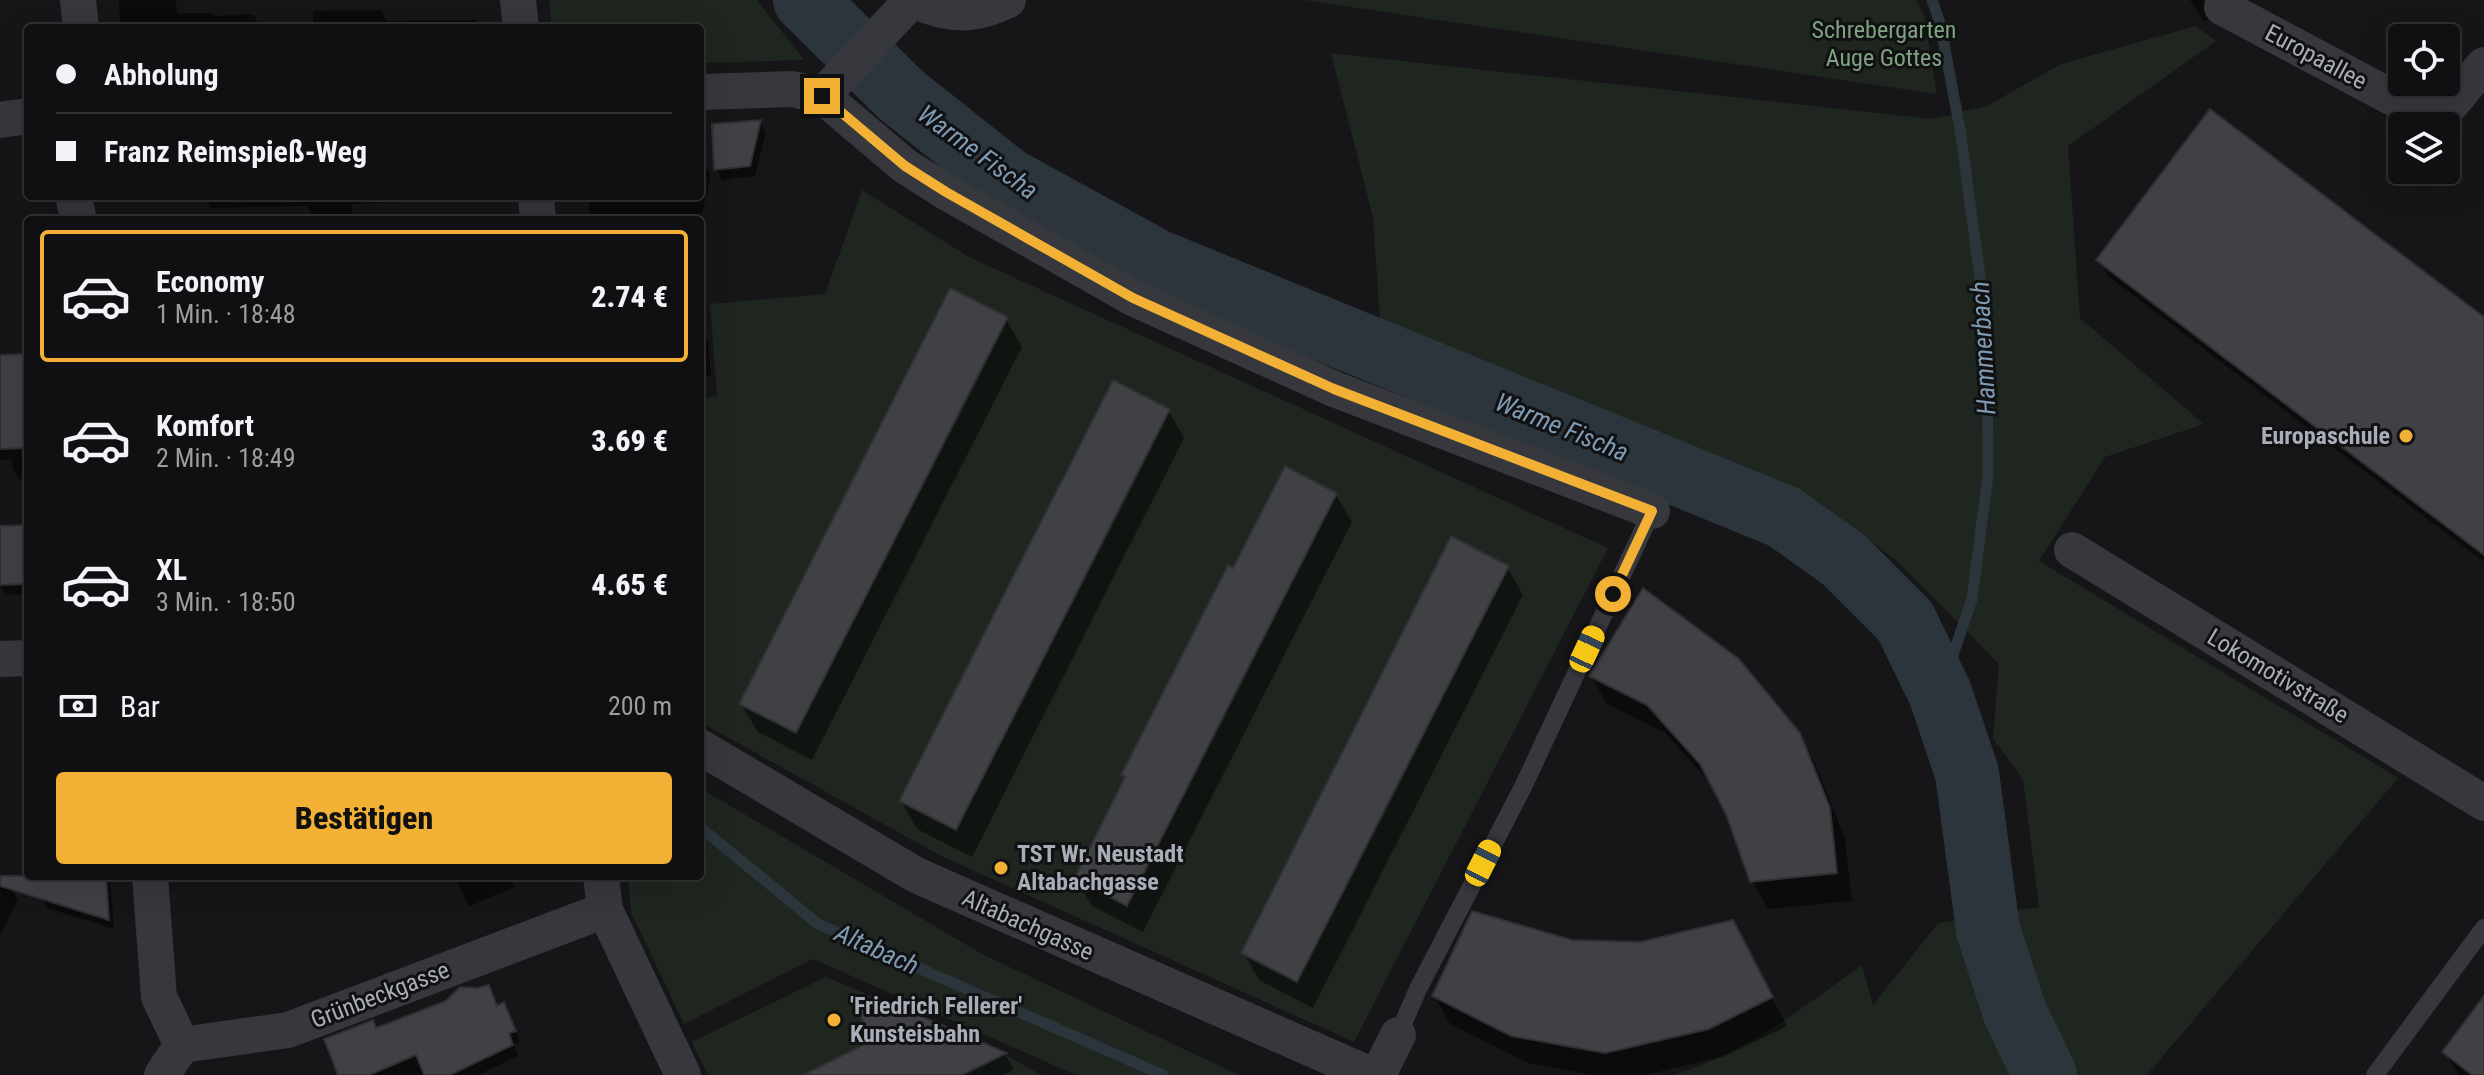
<!DOCTYPE html>
<html lang="de">
<meta charset="utf-8">
<style>
:root{--surface:#101012;--page:#19191b;--text:#f1f3f6;--muted:#9c9d9f;--line:#303032;--accent:#f2b134}
body{margin:0;font-family:"Roboto Condensed",sans-serif;background:var(--page);color:var(--text);height:100vh;display:flex;flex-direction:column;font-size:30px;white-space:nowrap}
*{box-sizing:border-box;margin:0}
p{font-size:26px;color:var(--muted)}
.icon{flex:none;width:44px;height:44px;fill:none;stroke:currentColor;stroke-width:2;stroke-linecap:round;stroke-linejoin:round}
.map{position:relative;flex:1;overflow:hidden}
.drawer{position:absolute;left:24px;top:216px;width:680px;height:664px;display:flex;flex-direction:column;background:var(--surface);border-radius:8px;box-shadow:0 8px 32px #0002,0 0 0 2px var(--line)}
.drawer>*{flex:none}
.hud{position:absolute;left:24px;top:24px;width:680px;height:176px;border-radius:8px;box-shadow:0 8px 32px #0002,0 0 0 2px var(--line);display:grid;align-content:center;height:176px;padding:0 32px;background:var(--surface)}
.tools{position:absolute;left:2388px;top:24px;display:grid;gap:16px}
.tools a{display:grid;place-items:center;width:72px;height:72px;border-radius:8px;background:var(--surface);box-shadow:0 8px 32px #0002,0 0 0 2px var(--line);font-size:40px}
.end{position:absolute;width:36px;height:36px;margin:-18px;border:10px solid #f2b134;background:#111;box-shadow:0 0 0 4px #111}
.from{border-radius:50%}
.car{position:absolute;width:24px;height:48px;margin:-24px -12px;border-radius:10px;box-shadow:0 0 6px 2px #0007;background:linear-gradient(#f5c518 24%,#345 0 40%,#f5c518 0 76%,#345 0 86%,#f5c518 0)}
.hud b{display:flex;align-items:center;gap:28px;height:76px;font-size:30px}
.hud b+b{border-top:2px solid var(--line)}
.hud i{width:20px;height:20px;background:var(--text)}
ul{padding:14px 0 0;list-style:none}
li{display:flex;align-items:center;gap:24px;height:132px;margin:0 16px 12px;padding:0 16px;border:4px solid transparent;border-radius:8px}
li div{flex:1}
li b{display:block;font-size:30px}
li em{font-style:normal;font-weight:800}
li.current{border-color:var(--accent)}
li>.icon{width:72px;height:72px;stroke-width:1.5}
.pay{display:flex;align-items:center;gap:20px;height:88px;padding:0 32px;font-size:30px}
.pay p{margin-inline-start:auto}
.action{display:flex;gap:16px;margin-top:auto;padding:16px 32px}
.action a{flex:1;height:92px;border-radius:8px;background:var(--accent);color:#111;font-size:32px;font-weight:800;line-height:92px;text-align:center}
.map>svg:first-child{display:block}
.green{fill:#1e261f}
.shadow{fill:#0007}
.lines{fill:none;stroke-linecap:round;stroke-linejoin:round}
.stream{stroke:#2c353c;stroke-width:11}
.river{stroke:#2c353c;stroke-width:64}
.building{fill:#404145;stroke:#303034;stroke-width:2}
.lane{stroke:#37383d;stroke-width:18}
.street{stroke:#37383d;stroke-width:36}
.route{stroke:#f2b134;stroke-width:10}
.poi-dot{fill:#f2b134;stroke:#111113;stroke-width:3}
.labels{text-anchor:middle;dominant-baseline:central;stroke-width:6;stroke-linejoin:round;paint-order:stroke}
.park-label{font-size:24px;fill:#7fa381;stroke:#111113}
.street-label{font-size:24px;fill:#a8adb8;stroke:#111113}
.poi-label{font-size:24px;font-weight:bold;fill:#a8adb8;stroke:#111113;text-anchor:start}
.water-label{font-size:26px;font-style:italic;fill:#7f9bb3;stroke:#111113}
</style>
<div class="map">
<svg width="2484" height="1075" viewBox="0 0 2484 1075">
<rect width="100%" height="100%" fill="#161618"/>
<g class="green">
<path d="M 549,0 L 757,0 L 804,60 L 700,63 L 700,28 L 552,28 Z"/>
<path d="M 1304,0 L 1916,0 L 1924,15 L 1937,94 Z"/>
<path d="M 2196,26 L 2216,41 L 2068,146 L 2080,318 L 2204,424 L 2105,457 L 2039,561 L 2398,778 L 2147,1075 L 1673,1075 C 1745,1054 1802,1008 1862,965 L 1873,1005 L 1938,923 L 2039,907 L 2023,779 L 1993,739 L 1999,664 L 1896,560 L 1793,486 L 1380,321 L 1373,218 L 1331,53 L 1932,119 L 1987,106 L 2061,64 Z"/>
<path d="M 862,190 L 969,257 L 1608,548 L 1354,1042 L 941,856 L 700,722 L 700,399 L 717,396 L 710,304 L 825,294 Z"/>
<path d="M 700,788 L 982,954 L 1239,1075 L 1076,1075 L 813,959 L 684,1024 L 631,912 L 628,876 L 700,876 Z"/>
<path d="M 826,977 L 991,1046 L 1041,1075 L 708,1075 L 692,1042 Z"/>
</g>
<g class="shadow">
<path d="M 119,0 L 176,0 L 177,13 L 211,13 L 214,16 L 253,14 L 259,24 L 313,22 L 313,11 L 381,10 L 387,21 L 476,20 L 481,28 L 120,28 Z"/>
<path d="M 2190,0 L 2241,0 L 2204,22 Z"/>
<path d="M 760,122 L 766,133 L 755,176 L 722,180 L 716,169 Z"/>
<path d="M 705,165 L 711,176 L 702,213 L 650,220 L 590,220 L 588,196 L 700,196 L 700,166 Z"/>
<path d="M 207,196 L 428,196 L 428,201 L 352,204 L 352,214 L 312,216 L 308,206 L 210,208 Z"/>
<path d="M 2099,260 L 2484,320 L 2484,562 L 2108,276 Z"/>
<path d="M 1006,319 L 1022,347 L 812,760 L 758,732 L 741,704 Z"/>
<path d="M 700,330 L 708,341 L 711,376 L 700,376 Z"/>
<path d="M 28,356 L 28,478 L 19,479 L 12,468 L 12,459 L 0,460 L 0,357 Z"/>
<path d="M 1168,410 L 1184,438 L 972,857 L 917,829 L 901,801 Z"/>
<path d="M 1336,495 L 1352,522 L 1143,932 L 1092,906 L 1076,879 L 1126,780 L 1123,775 L 1234,570 Z"/>
<path d="M 28,527 L 28,594 L 6,595 L 0,584 L 0,528 Z"/>
<path d="M 1507,567 L 1523,595 L 1313,1008 L 1259,980 L 1243,952 Z"/>
<path d="M 1591,676 L 1798,734 L 1815,763 L 1845,838 L 1852,901 L 1768,909 L 1752,881 L 1728,813 L 1715,788 L 1665,733 L 1607,704 Z"/>
<path d="M 41,876 L 110,876 L 114,929 L 47,908 L 41,897 Z"/>
<path d="M 454,876 L 508,876 L 514,887 L 469,907 Z"/>
<path d="M 0,883 L 11,889 L 18,900 L 0,936 Z"/>
<path d="M 1732,922 L 1787,1026 L 1725,1056 L 1645,1075 L 1592,1075 L 1528,1063 L 1450,1024 L 1434,996 L 1572,942 L 1640,944 Z"/>
<path d="M 488,987 L 498,1008 L 509,1015 L 520,1042 L 514,1044 L 518,1056 L 478,1075 L 340,1075 L 376,1030 Z"/>
<path d="M 879,1000 L 1005,1054 L 1014,1070 L 1003,1075 L 807,1075 L 873,1042 Z"/>
<path d="M 2484,1000 L 2484,1075 L 2459,1075 L 2445,1053 Z"/>
</g>
<g class="lines">
<g class="stream">
<path d="M 1932,0 L 1940,23 L 1960,129 L 1987,329 L 1988,475 L 1972,599 L 1940,693"/>
<path d="M 700,827 L 818,924 L 1163,1075"/>
</g>
<path class="river" d="M 805,0 L 901,95 L 1007,179 L 1156,261 L 1784,517 L 1844,560 L 1905,621 L 1940,693 L 1967,773 L 1988,930 L 2015,1013 L 2045,1075"/>
</g>
<g class="building">
<path d="M 2210,109 L 2484,317 L 2484,555 L 2096,260 Z"/>
<path d="M 761,120 L 750,166 L 714,170 L 712,124 Z"/>
<path d="M 950,288 L 1008,317 L 796,733 L 739,704 Z"/>
<path d="M 28,354 L 28,448 L 0,449 L 0,355 Z"/>
<path d="M 1113,380 L 1170,409 L 956,830 L 899,801 Z"/>
<path d="M 1285,466 L 1337,493 L 1127,906 L 1074,879 L 1125,777 L 1121,775 L 1228,565 L 1233,568 Z"/>
<path d="M 28,525 L 28,584 L 0,585 L 0,526 Z"/>
<path d="M 1451,536 L 1509,566 L 1297,982 L 1241,953 Z"/>
<path d="M 1643,588 L 1739,659 L 1800,733 L 1830,808 L 1837,873 L 1750,882 L 1726,814 L 1700,764 L 1647,705 L 1589,676 Z"/>
<path d="M 0,876 L 106,876 L 109,920 L 0,886 Z"/>
<path d="M 1472,911 L 1572,940 L 1640,942 L 1733,920 L 1773,997 L 1709,1029 L 1605,1053 L 1511,1036 L 1432,996 Z"/>
<path d="M 489,985 L 497,1006 L 504,1002 L 516,1031 L 509,1033 L 513,1045 L 450,1075 L 424,1075 L 416,1055 L 369,1075 L 338,1075 L 324,1039 L 373,1020 L 376,1028 L 446,1001 L 460,987 L 477,988 Z"/>
<path d="M 2484,996 L 2484,1075 L 2472,1075 L 2442,1052 Z"/>
<path d="M 879,998 L 1007,1053 L 962,1075 L 803,1075 L 871,1041 L 858,1011 Z"/>
</g>
<g class="lines">
<g class="lane">
<path d="M 1398,1035 L 1418,989 L 1523,787 L 1652,511"/>
<path d="M 2375,1075 L 2484,928"/>
</g>
<g class="street">
<path d="M 78,0 L 81,28"/>
<path d="M 518,0 L 521,28"/>
<path d="M 912,0 C 949,15 971,18 1008,0"/>
<path d="M 2222,7 L 2425,115 L 2451,104 L 2484,65"/>
<path d="M 700,92 L 792,89 L 822,96 L 905,166 L 946,192 L 1133,298 L 1334,389 L 1652,511"/>
<path d="M 822,96 L 912,0"/>
<path d="M 0,120 L 28,116"/>
<path d="M 73,196 L 79,220"/>
<path d="M 536,196 L 538,220"/>
<path d="M 2072,550 L 2484,803"/>
<path d="M 0,659 L 28,658"/>
<path d="M 700,747 L 916,875 L 1371,1075"/>
<path d="M 150,876 L 159,997 L 182,1045"/>
<path d="M 601,876 L 605,910 L 683,1075"/>
<path d="M 162,1075 L 182,1045 L 288,1030 L 605,910"/>
<path d="M 1378,1075 L 1398,1035"/>
</g>
</g>
<g class="lines">
<path class="route" d="M 822,96 L 905,166 L 946,192 L 1133,298 L 1334,389 L 1652,511 L 1613,594"/>
</g>
<g class="poi-dot">
<circle cx="2406" cy="436" r="8"/>
<circle cx="1001" cy="868" r="8"/>
<circle cx="834" cy="1020" r="8"/>
</g>
<g class="labels">
<g class="park-label">
<text x="1884" y="30">Schrebergarten<tspan x="1884" dy="28">Auge Gottes</tspan></text>
</g>
<g class="street-label">
<text transform="translate(2316 57) rotate(28)">Europaallee</text>
<text transform="translate(2278 676) rotate(31)">Lokomotivstraße</text>
<text transform="translate(1028 925) rotate(24)">Altabachgasse</text>
<text transform="translate(380 995) rotate(-21)">Grünbeckgasse</text>
</g>
<g class="poi-label">
<text x="2390" y="436" text-anchor="end">Europaschule</text>
<text x="1017" y="854">TST Wr. Neustadt<tspan x="1017" dy="28">Altabachgasse</tspan></text>
<text x="850" y="1006">'Friedrich Fellerer'<tspan x="850" dy="28">Kunsteisbahn</tspan></text>
</g>
<g class="water-label">
<text transform="translate(978 152) rotate(36)">Warme Fischa</text>
<text transform="translate(1983 348) rotate(-93)">Hammerbach</text>
<text transform="translate(1562 427) rotate(22)">Warme Fischa</text>
<text transform="translate(877 949) rotate(24)">Altabach</text>
</g>
</g>
</svg>
<div class="tools">
<a><svg class="icon" aria-label="locate" viewBox="0 0 24 24"><circle cx="12" cy="12" r="6"/><path d="M12 2v4M12 18v4M2 12h4M18 12h4"/></svg></a>
<a><svg class="icon" aria-label="layers" viewBox="0 0 24 24"><path d="M12 4l9 5-9 5-9-5zM3 14l9 5 9-5"/></svg></a>
</div>
<i class="end from" style="left:1613px;top:594px"></i>
<i class="end" style="left:822px;top:96px"></i>
<i class="car" style="left:1587px;top:649px;rotate:25deg"></i>
<i class="car" style="left:1483px;top:863px;rotate:27deg"></i>
<div class="hud">
<b><i class="from"></i>Abholung</b>
<b><i></i>Franz Reimspieß-Weg</b>
</div>
<section class="drawer">
<ul>
<li class="current"><svg class="icon" aria-label="car" viewBox="0 0 24 24"><path d="M5 17H2v-5l4-1 3-4h7l3 4 3 1v5h-3M9 17h6M6 11h13"/><circle cx="7" cy="17" r="2"/><circle cx="17" cy="17" r="2"/></svg><div><b>Economy</b><p>1 Min. · 18:48</p></div><em>2.74 €</em></li>
<li><svg class="icon" aria-label="car" viewBox="0 0 24 24"><path d="M5 17H2v-5l4-1 3-4h7l3 4 3 1v5h-3M9 17h6M6 11h13"/><circle cx="7" cy="17" r="2"/><circle cx="17" cy="17" r="2"/></svg><div><b>Komfort</b><p>2 Min. · 18:49</p></div><em>3.69 €</em></li>
<li><svg class="icon" aria-label="car" viewBox="0 0 24 24"><path d="M5 17H2v-5l4-1 3-4h7l3 4 3 1v5h-3M9 17h6M6 11h13"/><circle cx="7" cy="17" r="2"/><circle cx="17" cy="17" r="2"/></svg><div><b>XL</b><p>3 Min. · 18:50</p></div><em>4.65 €</em></li>
</ul>
<div class="pay"><svg class="icon" aria-label="cash" viewBox="0 0 24 24"><path d="M3 7h18v10H3z"/><circle cx="12" cy="12" r="2"/></svg>Bar<p>200 m</p></div>
<div class="action"><a>Bestätigen</a></div>
</section>
</div>
